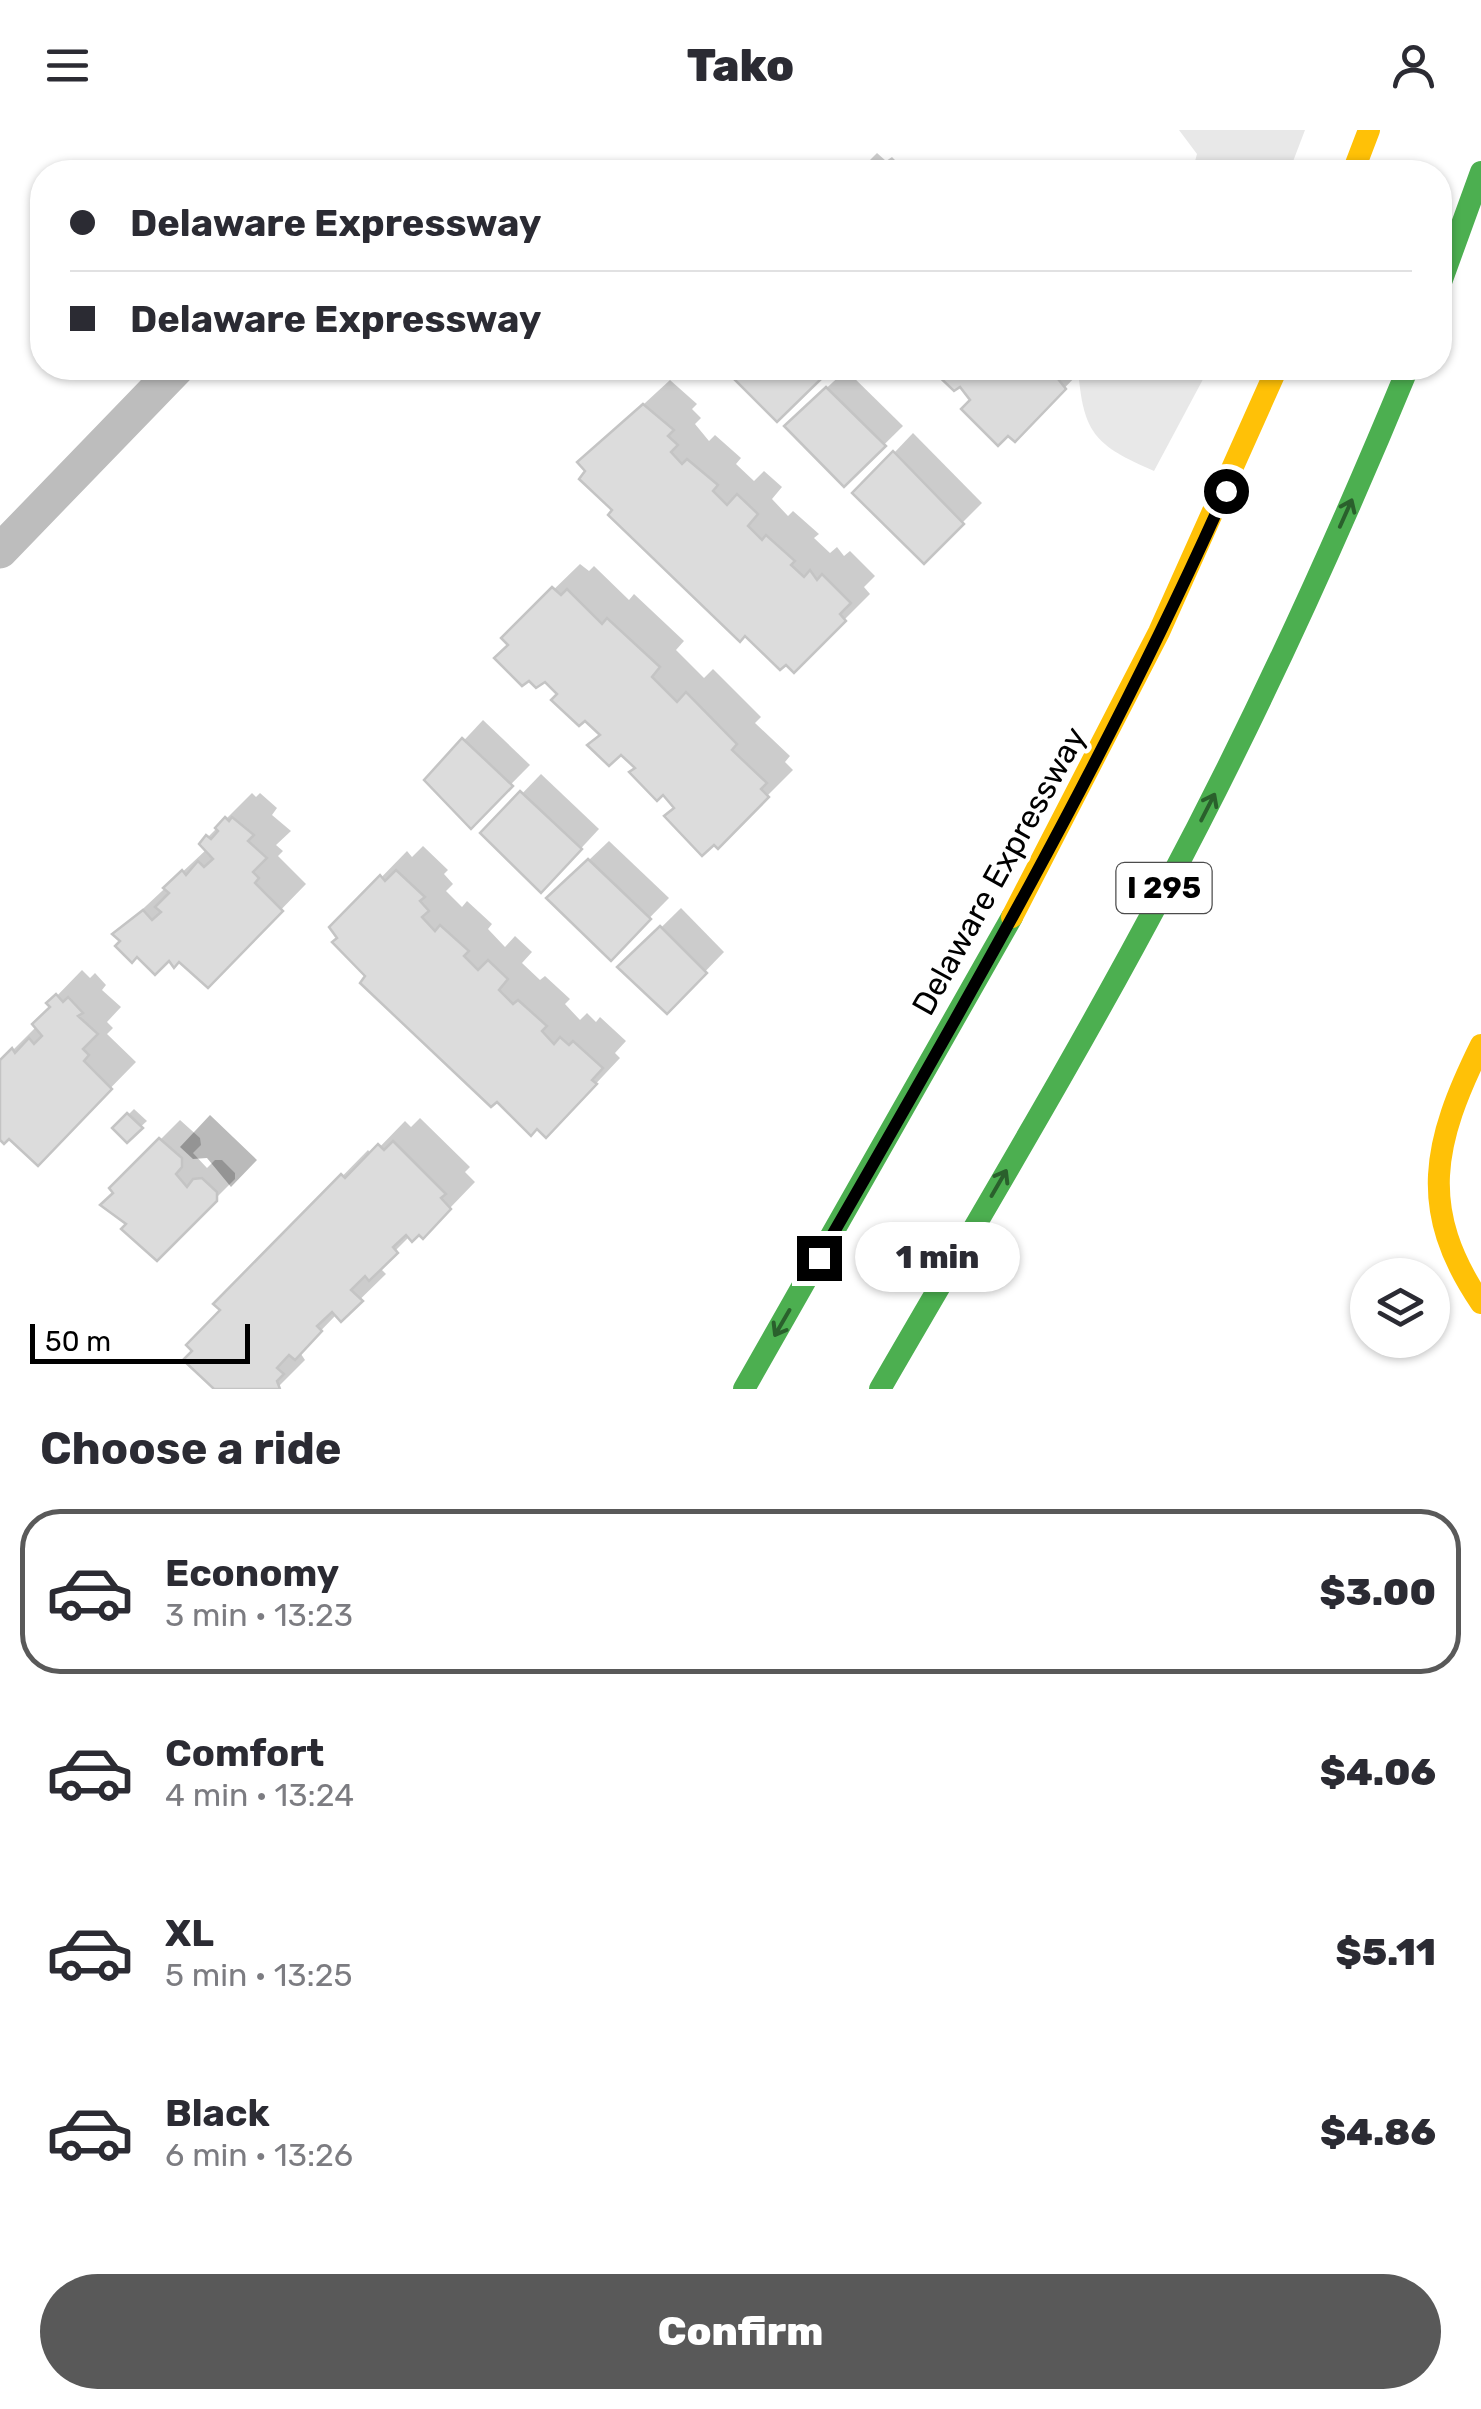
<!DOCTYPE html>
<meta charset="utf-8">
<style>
:root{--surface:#fff;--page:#f7f7f7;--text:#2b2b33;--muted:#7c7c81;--line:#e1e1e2;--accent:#595959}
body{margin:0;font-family:Rubik,sans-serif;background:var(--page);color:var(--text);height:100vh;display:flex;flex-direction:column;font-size:38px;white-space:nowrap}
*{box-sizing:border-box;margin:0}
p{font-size:32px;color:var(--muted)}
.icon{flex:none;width:55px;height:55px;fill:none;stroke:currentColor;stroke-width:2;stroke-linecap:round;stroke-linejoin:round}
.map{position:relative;height:1259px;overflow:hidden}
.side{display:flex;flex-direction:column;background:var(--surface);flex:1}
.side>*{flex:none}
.guide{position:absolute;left:30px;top:30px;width:1422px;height:220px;border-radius:40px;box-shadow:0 2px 8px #0004;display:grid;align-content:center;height:220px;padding:0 40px;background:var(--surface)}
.tools{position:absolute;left:1350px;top:1128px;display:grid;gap:20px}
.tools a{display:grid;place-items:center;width:100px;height:100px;border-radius:50%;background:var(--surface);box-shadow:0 2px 8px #0004;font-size:50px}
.scale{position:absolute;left:30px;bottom:25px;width:220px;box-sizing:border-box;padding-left:10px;border:5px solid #000;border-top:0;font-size:28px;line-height:35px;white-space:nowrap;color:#000;-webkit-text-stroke:8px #fff;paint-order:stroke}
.end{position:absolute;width:45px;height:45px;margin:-22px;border:12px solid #000;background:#fff;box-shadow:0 0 0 5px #fff}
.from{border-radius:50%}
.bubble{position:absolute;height:70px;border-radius:35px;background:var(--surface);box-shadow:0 2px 8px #0004;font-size:32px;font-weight:800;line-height:70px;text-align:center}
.guide b{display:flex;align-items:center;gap:35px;height:95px;font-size:38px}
.guide b+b{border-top:2px solid var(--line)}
.guide i{width:25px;height:25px;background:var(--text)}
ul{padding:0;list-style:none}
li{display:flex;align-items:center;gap:30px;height:165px;margin:0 20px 15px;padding:0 20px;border:5px solid transparent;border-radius:40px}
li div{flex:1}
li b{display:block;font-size:38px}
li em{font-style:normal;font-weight:800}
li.active{border-color:var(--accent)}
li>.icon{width:90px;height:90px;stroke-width:1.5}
h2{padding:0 40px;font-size:45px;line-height:120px}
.button{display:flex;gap:20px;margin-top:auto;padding:20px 40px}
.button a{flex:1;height:115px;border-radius:60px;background:var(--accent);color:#fff;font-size:40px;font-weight:800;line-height:115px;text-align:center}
header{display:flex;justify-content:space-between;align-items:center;height:130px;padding:0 40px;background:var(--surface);font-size:45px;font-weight:800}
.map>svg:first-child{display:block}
.green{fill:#e8e8e8}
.water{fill:#bababa}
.shadow{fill:#0003}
.building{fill:#dcdcdc;stroke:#c4c4c4;stroke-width:2.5}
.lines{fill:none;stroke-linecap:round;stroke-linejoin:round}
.street{stroke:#bdbdbd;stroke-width:35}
.fast{stroke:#4caf50;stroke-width:22}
.slow{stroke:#ffc107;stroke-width:22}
.oneway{stroke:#2a602c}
.route{stroke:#000;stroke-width:12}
.labels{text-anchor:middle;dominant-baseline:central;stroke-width:9;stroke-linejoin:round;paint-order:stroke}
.shield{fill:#fff;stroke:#4c4c4c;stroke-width:2.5}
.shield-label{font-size:30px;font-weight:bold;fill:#000}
.street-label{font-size:32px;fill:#000;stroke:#fff}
</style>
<header><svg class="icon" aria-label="menu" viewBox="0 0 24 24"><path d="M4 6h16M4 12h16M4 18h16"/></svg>Tako<svg class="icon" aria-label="person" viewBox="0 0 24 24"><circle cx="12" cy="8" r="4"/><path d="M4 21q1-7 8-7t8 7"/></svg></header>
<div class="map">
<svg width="1481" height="1259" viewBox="0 0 1481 1259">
<rect width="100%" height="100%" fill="#fff"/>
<g class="green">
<path d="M 1179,0 L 1305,0 L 1289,42 L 1192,42 L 1197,24 Z"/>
<path d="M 1078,238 L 1209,238 L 1154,341 C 1094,315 1083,303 1078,238 Z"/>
</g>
<path class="water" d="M 210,985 L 257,1030 L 231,1057 L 207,1028 L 193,1029 L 180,1017 Z"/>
<g class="shadow">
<path d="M 877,23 L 886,31 L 892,27 L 907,42 L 858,42 Z"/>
<path d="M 727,238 L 829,238 L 777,289 Z"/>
<path d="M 933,238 L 1084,238 L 1040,283 L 974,270 L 960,253 L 955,257 Z"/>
<path d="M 846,240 L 903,296 L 844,354 L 806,277 Z"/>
<path d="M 670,250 L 697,274 L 692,279 L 701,288 L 695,294 L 709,311 L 715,305 L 741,328 L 736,334 L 754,351 L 764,341 L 782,357 L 772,369 L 788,386 L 793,381 L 819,404 L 814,408 L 830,423 L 837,417 L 844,426 L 850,421 L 875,446 L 864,457 L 870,464 L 794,540 L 616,380 L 581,332 Z"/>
<path d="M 913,303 L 982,373 L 924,431 L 856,363 Z"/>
<path d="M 580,434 L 589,441 L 594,436 L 629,470 L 634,464 L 684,511 L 676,520 L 704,548 L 713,539 L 761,587 L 755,593 L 790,626 L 785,632 L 793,640 L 718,715 L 504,508 Z"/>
<path d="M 483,590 L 530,635 L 471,695 L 427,650 Z"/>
<path d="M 541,644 L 599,699 L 560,741 L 484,703 Z"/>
<path d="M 252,663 L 256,667 L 260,663 L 277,678 L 272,685 L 291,701 L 276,715 L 283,721 L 278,726 L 306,754 L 208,855 L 179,829 L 124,811 L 116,804 L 207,719 L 203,714 L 208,707 Z"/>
<path d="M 609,711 L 669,768 L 611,827 L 569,749 Z"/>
<path d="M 423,716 L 448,740 L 444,744 L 453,754 L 446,761 L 462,777 L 467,771 L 492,794 L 488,799 L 505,817 L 515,806 L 532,822 L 522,833 L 540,850 L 545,846 L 570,869 L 565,874 L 580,890 L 587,883 L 596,892 L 600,887 L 626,911 L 615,923 L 620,928 L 572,979 L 497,968 L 369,845 L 332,798 L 407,721 L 412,727 Z"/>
<path d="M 681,778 L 724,822 L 667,881 L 621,837 Z"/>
<path d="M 82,840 L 90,848 L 95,843 L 106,855 L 102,860 L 121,877 L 107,892 L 113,898 L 107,904 L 136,932 L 38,1032 L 9,1006 L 0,1006 L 0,933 L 37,896 L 53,876 L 50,873 Z"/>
<path d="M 134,979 L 147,991 L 127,1009 L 115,998 Z"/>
<path d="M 420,988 L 470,1037 L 465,1042 L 475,1052 L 423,1106 L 419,1102 L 410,1106 L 379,1137 L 386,1144 L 341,1188 L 337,1184 L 306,1216 L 301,1224 L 305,1230 L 276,1259 L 218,1259 L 223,1180 L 217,1174 L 368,1020 L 372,1025 L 405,991 L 411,997 Z"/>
<path d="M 180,990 L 200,1008 L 201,1015 L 193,1023 L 207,1038 L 215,1030 L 222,1030 L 235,1043 L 235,1049 L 157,1127 L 130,1094 L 112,1058 Z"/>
</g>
<g class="building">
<path d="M 723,238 L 807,238 L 820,250 L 777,292 Z"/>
<path d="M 930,238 L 1057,238 L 1064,244 L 1058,249 L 1066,259 L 1015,312 L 1008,306 L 998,316 L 961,279 L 970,270 L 960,257 L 954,261 Z"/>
<path d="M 826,257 L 886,316 L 844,357 L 784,296 Z"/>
<path d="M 643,274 L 674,300 L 668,306 L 678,315 L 671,322 L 682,334 L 687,329 L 718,355 L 713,361 L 727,375 L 737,364 L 758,384 L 748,396 L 762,410 L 766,405 L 795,431 L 791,435 L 804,447 L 810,440 L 817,450 L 822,444 L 851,473 L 840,484 L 846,491 L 794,543 L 786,535 L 780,540 L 745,506 L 740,512 L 608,385 L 612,380 L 579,349 L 585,341 L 577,332 Z"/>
<path d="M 893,321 L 964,394 L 924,434 L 852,363 Z"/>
<path d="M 552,457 L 561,465 L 567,459 L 602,494 L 607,488 L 660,537 L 652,547 L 677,572 L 686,562 L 737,614 L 732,620 L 767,653 L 761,659 L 769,667 L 718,719 L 714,715 L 702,726 L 664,686 L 674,678 L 663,665 L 657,671 L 629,642 L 635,638 L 621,625 L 609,636 L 587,615 L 600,605 L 585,591 L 579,596 L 551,570 L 557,564 L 545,552 L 536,558 L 529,551 L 522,556 L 494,528 L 508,515 L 501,508 Z"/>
<path d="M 462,608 L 513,656 L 471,699 L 424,650 Z"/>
<path d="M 520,661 L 582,719 L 541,763 L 480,703 Z"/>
<path d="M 225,687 L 229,691 L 232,687 L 254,705 L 248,711 L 267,728 L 253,742 L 259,748 L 255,753 L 283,781 L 208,858 L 179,832 L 174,838 L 169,831 L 155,845 L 137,827 L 132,833 L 115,816 L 120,811 L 112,804 L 143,780 L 152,790 L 161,782 L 155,777 L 169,763 L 163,758 L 182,740 L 186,745 L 198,731 L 204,737 L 213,729 L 199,714 L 206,705 L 211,709 L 218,701 L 215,698 Z"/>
<path d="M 588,729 L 651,789 L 611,831 L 546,768 Z"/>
<path d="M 396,740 L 425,767 L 420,771 L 429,781 L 422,787 L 435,801 L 440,795 L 469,821 L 464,826 L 478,840 L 488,830 L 508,849 L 499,860 L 513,874 L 518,870 L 547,896 L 542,901 L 554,914 L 560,907 L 569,915 L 573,911 L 603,938 L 592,950 L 597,954 L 546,1008 L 537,999 L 531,1006 L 497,972 L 491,977 L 360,853 L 365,846 L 332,812 L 337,808 L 329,797 L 380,745 L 385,751 Z"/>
<path d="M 660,796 L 707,843 L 667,884 L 617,837 Z"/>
<path d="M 56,864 L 63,872 L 68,867 L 83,883 L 78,886 L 98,904 L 83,919 L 89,925 L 84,931 L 112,959 L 38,1036 L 9,1009 L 4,1014 L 0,1010 L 0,930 L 12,918 L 15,923 L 29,908 L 34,914 L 42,906 L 32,894 L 50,877 L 46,873 Z"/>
<path d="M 127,983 L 143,998 L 127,1013 L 112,998 Z"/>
<path d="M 159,1008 L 182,1028 L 182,1037 L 176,1044 L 187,1057 L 193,1049 L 202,1048 L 217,1062 L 217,1071 L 157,1131 L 121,1099 L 126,1094 L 100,1075 L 113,1063 L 109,1058 Z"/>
<path d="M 393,1011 L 446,1064 L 441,1068 L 451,1079 L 423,1109 L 419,1105 L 412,1112 L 406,1105 L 393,1117 L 398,1123 L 369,1151 L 365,1146 L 351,1160 L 363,1171 L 341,1192 L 332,1182 L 317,1196 L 322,1201 L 295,1230 L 289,1225 L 277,1238 L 284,1244 L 277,1251 L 280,1259 L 214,1259 L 183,1230 L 192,1221 L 186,1215 L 220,1180 L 213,1174 L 341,1044 L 345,1048 L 378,1014 L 384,1020 Z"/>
</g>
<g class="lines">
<path class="street" d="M 0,421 L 177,238"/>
<g class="fast">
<path d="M 1440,155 L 1481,42"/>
<path d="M 744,1259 L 1012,787"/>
<path d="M 880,1259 C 976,1093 1075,929 1165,759 C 1255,590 1335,415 1408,238"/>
</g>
<g class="slow">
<path d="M 1353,42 L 1369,0"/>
<path d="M 1012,787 L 1159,502 L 1277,238"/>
<path d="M 1481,915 C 1433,1012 1417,1079 1481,1173"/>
</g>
</g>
<defs><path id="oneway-shaft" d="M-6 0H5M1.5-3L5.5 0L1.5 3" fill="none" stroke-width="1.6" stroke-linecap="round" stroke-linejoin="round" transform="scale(2.5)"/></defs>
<g class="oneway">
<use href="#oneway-shaft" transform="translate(1346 383) rotate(-66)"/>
<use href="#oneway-shaft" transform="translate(1208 677) rotate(-63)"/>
<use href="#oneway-shaft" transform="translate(999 1053) rotate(-60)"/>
<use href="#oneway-shaft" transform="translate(782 1193) rotate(120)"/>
</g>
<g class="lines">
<path class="route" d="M 819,1128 C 964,877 1108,626 1226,361"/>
</g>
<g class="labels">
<rect class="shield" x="1116.5" y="733" width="95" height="50" rx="8"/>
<g class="shield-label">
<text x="1164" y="758">I 295</text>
</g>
<g class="street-label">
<text transform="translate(999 741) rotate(-61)">Delaware Expressway</text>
</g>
</g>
</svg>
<div class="tools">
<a><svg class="icon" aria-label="layers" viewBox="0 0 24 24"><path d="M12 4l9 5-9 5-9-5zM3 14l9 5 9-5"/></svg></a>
</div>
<div class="scale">50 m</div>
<i class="end from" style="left:1226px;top:361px"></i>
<i class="end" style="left:819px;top:1128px"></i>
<div class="bubble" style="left:855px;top:1092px;width:165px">1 min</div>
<div class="guide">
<b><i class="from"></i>Delaware Expressway</b>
<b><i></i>Delaware Expressway</b>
</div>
</div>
<section class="side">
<h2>Choose a ride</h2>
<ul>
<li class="active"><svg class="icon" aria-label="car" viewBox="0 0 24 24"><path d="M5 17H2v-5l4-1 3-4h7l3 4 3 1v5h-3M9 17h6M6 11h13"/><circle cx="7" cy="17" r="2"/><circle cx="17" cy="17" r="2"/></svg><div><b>Economy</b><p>3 min · 13:23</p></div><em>$3.00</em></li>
<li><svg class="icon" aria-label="car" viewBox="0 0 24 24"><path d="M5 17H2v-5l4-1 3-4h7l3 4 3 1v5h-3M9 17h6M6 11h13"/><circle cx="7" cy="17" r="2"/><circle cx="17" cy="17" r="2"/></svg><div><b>Comfort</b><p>4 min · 13:24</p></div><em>$4.06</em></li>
<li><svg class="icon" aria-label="car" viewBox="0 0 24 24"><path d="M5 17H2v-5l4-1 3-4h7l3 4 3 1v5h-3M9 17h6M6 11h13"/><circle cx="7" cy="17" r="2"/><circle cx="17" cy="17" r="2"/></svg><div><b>XL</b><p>5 min · 13:25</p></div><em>$5.11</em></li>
<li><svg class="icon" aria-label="car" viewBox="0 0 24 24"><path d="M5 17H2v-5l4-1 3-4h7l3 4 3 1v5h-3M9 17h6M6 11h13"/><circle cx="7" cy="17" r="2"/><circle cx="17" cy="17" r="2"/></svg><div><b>Black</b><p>6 min · 13:26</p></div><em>$4.86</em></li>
</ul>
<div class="button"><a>Confirm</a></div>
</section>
